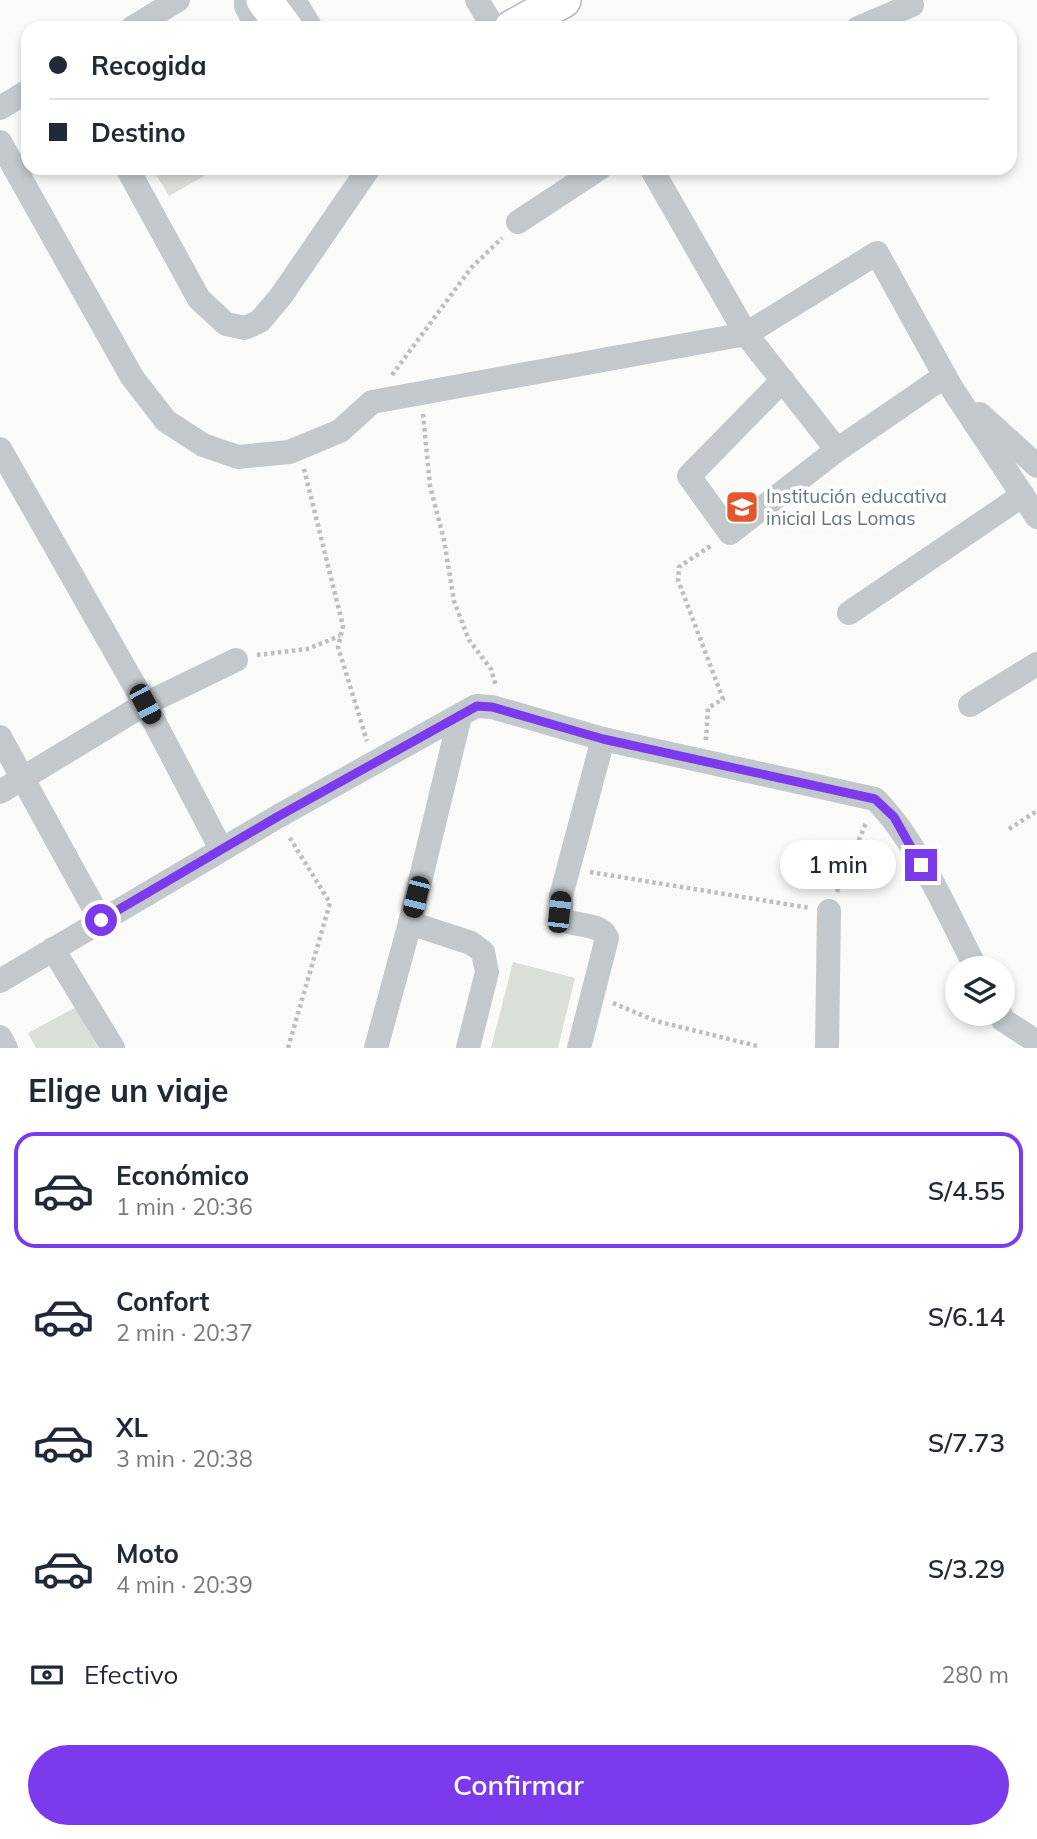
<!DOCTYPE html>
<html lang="es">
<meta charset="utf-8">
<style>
:root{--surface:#fff;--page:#f2f2f3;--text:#1f2937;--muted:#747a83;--line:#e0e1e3;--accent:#7c3aed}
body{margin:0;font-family:Mulish,sans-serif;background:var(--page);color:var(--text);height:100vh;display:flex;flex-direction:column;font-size:26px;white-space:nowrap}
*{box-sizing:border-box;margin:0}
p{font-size:23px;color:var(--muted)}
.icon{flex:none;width:38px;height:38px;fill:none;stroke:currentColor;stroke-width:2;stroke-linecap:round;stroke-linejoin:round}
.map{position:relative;height:1048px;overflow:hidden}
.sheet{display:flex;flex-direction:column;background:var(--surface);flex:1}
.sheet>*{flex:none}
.guide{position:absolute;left:21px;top:21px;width:996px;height:154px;border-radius:21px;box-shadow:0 4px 10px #0003;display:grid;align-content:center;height:154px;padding:0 28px;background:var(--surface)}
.tools{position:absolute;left:945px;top:956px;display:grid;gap:14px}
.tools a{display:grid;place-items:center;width:70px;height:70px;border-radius:50%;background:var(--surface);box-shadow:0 4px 10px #0003;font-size:35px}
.end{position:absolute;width:32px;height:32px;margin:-16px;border:9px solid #7c3aed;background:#fff;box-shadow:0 0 0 4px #fff}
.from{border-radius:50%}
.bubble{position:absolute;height:49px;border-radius:24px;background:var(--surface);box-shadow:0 4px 10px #0003;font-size:23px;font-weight:600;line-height:49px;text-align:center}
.car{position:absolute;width:21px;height:42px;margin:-21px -10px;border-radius:9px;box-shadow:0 0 5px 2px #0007;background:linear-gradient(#222 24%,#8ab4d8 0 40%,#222 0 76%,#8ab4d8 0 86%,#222 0)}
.guide b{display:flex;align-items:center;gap:24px;height:66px;font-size:26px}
.guide b+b{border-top:2px solid var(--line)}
.guide i{width:18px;height:18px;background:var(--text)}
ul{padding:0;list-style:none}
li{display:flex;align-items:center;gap:21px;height:116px;margin:0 14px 10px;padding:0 14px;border:4px solid transparent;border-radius:21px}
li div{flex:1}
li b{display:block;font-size:26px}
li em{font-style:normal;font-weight:600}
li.current{border-color:var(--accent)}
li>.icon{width:63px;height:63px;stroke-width:1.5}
h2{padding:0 28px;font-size:32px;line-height:84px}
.pay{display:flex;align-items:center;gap:18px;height:77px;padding:0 28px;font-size:26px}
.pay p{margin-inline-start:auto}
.action{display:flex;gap:14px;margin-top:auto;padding:14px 28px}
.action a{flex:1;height:80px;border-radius:42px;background:var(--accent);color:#fff;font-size:28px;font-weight:600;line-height:80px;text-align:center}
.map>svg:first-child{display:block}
.green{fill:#dadfd7}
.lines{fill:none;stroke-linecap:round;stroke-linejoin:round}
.secondary-casing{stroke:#b3babf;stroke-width:38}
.path{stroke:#bbbfc2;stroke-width:4.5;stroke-dasharray:3.5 3.5;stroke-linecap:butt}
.street{stroke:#c3c8cc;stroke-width:24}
.secondary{stroke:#fff;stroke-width:35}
.route{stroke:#7c3aed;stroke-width:9}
.labels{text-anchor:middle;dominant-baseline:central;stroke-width:7;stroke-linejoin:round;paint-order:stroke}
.poi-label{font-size:19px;fill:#657683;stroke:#fff;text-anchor:start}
</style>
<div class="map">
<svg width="1037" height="1048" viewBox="0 0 1037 1048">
<rect width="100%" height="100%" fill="#fafaf8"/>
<g class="green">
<path d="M 152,168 L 218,168 L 169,196 Z"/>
<path d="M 513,962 L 575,978 L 558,1048 L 491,1048 Z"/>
<path d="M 76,1007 L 98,1048 L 36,1048 L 28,1033 Z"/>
</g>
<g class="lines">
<defs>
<g id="secondary">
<path d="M 264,0 L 285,28"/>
<path d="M 512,28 L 563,0"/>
</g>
</defs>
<use href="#secondary" class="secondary-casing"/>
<g class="path">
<path d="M 392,375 L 471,268 L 502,238"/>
<path d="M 423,414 L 430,486 L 444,540 L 454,601 L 469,640 L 491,669 L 496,686"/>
<path d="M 304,469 L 343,626 L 338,647 L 367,741"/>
<path d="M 257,655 L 307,649 L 340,636"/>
<path d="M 706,740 L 708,708 L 723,699 L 678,580 L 679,567 L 712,545"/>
<path d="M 1009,829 L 1037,811"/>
<path d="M 590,872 L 810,908"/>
<path d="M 837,892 L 866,823"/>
<path d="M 613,1003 L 656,1021 L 757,1046 L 758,1048"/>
<path d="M 288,1048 L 330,903 L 288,835"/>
</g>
<g class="street">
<path d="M 246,0 L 246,6 L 257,28"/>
<path d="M 294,0 L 311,28"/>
<path d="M 477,0 L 494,28"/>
<path d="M 132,28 L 178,0"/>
<path d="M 858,28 L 912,5"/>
<path d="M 0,108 L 28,91"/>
<path d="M 0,142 L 132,377 L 166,421 L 203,445 L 238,457 L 289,452 L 299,448 L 340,431 L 372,402 L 746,334 L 877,253 L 951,387 L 1037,517"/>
<path d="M 127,168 L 199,299 L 226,324 L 245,328 L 260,321 L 281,296 L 369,168"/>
<path d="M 651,168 L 746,334 L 837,450"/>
<path d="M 518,222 L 600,168"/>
<path d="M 783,380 L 689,476 L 730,533 L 837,450 L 945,376"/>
<path d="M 980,414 L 1037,466"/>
<path d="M 0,449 L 145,704 L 221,849"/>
<path d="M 849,613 L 1023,495"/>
<path d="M 970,705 L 1037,664"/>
<path d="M 0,737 L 101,921"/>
<path d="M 0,792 L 145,704 L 236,660"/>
<path d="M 410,923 L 471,943 L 483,952 L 487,972 L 468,1048"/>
<path d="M 53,949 L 113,1048"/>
<path d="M 0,981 L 277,817 L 476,706 L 492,707 L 603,739 L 875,799 C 917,841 948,914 976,968"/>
<path d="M 1000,1013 L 1003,1020 L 1037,1042"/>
<path d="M 0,1037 L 6,1048"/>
<path d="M 376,1048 L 410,923 L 460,716"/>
<path d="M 579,1048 L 607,938 C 601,922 574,927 561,919 L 561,896 L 603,739"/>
<path d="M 827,1048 L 829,911"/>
</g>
<use href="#secondary" class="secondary"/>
</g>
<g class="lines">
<path class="route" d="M 101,920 L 277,817 L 477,706 L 492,707 L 603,739 L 875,799 L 894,817 L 921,865"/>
</g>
<defs>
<symbol id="school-square" viewBox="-11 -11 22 22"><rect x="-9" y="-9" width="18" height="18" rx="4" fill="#e4572e" stroke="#fff"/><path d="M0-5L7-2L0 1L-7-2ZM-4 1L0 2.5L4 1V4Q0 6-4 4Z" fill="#fff"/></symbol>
</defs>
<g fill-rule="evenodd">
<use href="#school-square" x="723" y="488" width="38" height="38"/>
</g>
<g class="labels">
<g class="poi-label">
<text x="766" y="496">Institución educativa<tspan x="766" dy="22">inicial Las Lomas</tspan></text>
</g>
</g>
</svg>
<div class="tools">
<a><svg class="icon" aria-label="layers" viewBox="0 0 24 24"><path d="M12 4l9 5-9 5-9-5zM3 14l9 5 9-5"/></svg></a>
</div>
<i class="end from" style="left:101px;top:920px"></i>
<i class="end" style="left:921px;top:865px"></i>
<div class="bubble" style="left:780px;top:840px;width:116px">1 min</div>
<i class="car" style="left:145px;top:704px;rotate:152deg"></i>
<i class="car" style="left:416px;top:897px;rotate:194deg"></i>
<i class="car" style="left:559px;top:912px;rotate:6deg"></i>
<div class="guide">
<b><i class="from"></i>Recogida</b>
<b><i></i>Destino</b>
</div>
</div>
<section class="sheet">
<h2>Elige un viaje</h2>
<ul>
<li class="current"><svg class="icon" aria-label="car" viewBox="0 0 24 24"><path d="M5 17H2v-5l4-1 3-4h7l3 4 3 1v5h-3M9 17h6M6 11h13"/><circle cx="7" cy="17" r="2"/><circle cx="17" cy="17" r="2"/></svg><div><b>Económico</b><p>1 min · 20:36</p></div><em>S/4.55</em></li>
<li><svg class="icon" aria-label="car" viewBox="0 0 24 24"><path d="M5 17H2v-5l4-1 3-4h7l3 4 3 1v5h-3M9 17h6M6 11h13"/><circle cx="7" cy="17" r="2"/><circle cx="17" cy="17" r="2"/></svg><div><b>Confort</b><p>2 min · 20:37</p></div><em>S/6.14</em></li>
<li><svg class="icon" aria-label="car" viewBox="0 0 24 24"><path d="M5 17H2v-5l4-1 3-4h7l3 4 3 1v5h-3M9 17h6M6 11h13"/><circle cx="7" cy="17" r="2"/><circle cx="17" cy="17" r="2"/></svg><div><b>XL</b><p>3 min · 20:38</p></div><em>S/7.73</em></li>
<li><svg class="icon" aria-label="car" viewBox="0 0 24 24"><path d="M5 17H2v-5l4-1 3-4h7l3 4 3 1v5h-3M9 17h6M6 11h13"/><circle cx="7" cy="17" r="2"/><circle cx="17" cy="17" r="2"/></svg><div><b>Moto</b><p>4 min · 20:39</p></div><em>S/3.29</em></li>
</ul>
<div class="pay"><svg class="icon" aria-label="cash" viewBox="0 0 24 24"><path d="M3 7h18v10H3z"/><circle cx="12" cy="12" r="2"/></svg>Efectivo<p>280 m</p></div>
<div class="action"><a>Confirmar</a></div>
</section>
